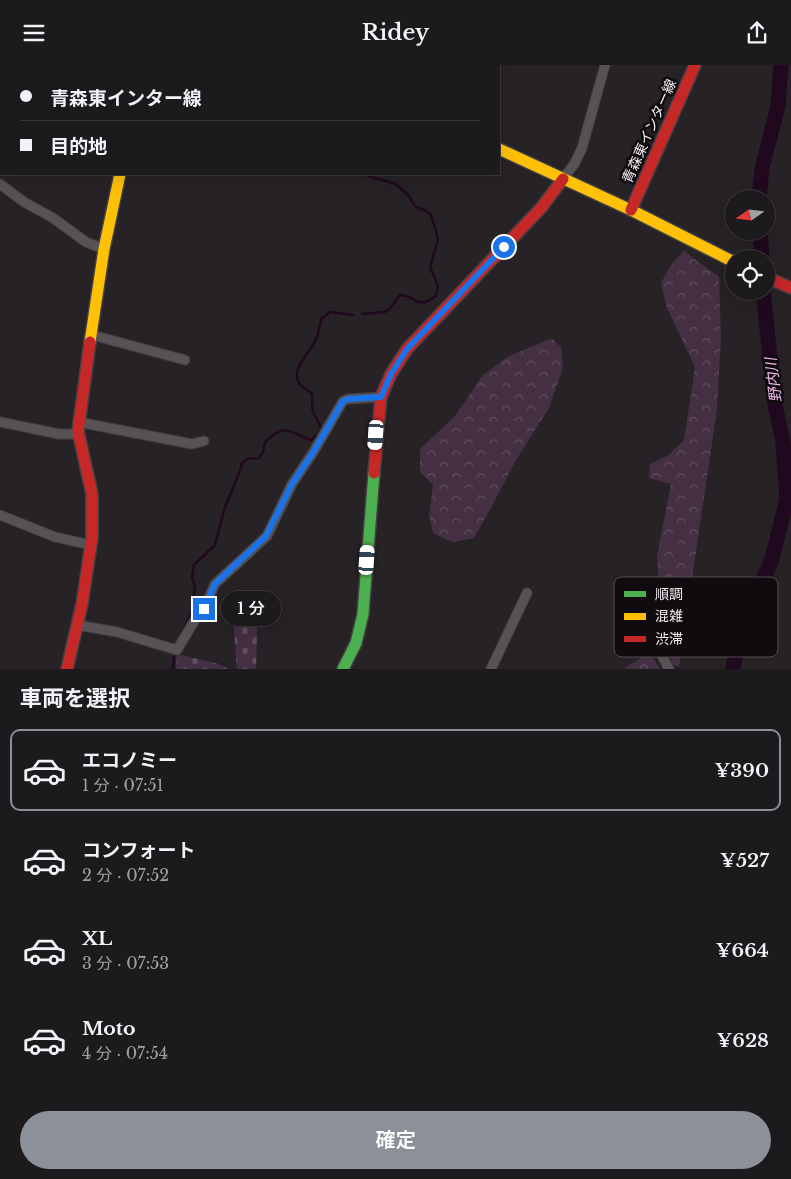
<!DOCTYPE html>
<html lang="ja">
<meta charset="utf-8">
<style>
:root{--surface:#1c1a1c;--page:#252325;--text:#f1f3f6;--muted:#a0a1a3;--line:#3a383b;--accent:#8c9099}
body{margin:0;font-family:"Libre Baskerville","Noto Sans JP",serif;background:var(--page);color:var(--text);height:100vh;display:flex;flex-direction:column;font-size:19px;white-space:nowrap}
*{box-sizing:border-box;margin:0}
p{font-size:16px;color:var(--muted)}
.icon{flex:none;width:28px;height:28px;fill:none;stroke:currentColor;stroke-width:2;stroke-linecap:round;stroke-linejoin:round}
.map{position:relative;height:604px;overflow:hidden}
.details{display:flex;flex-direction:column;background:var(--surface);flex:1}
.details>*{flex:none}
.guide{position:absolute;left:0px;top:0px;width:500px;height:110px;box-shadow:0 5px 20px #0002,0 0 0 1px var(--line);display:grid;align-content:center;height:110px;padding:0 20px;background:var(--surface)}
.needle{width:32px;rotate:256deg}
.fabs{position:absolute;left:725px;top:125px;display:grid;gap:10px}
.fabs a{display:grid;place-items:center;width:50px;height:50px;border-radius:50%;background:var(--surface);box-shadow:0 5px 20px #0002,0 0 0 1px var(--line);font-size:25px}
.end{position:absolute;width:22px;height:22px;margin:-11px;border:6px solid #1a73e8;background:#fff;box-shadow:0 0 0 2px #fff}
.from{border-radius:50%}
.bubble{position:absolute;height:35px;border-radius:18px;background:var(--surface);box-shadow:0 5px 20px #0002,0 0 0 1px var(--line);font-size:16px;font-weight:600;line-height:35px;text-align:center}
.car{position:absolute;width:15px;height:30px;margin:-15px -8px;border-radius:6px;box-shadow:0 0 4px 1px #0007;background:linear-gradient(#fff 24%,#345 0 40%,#fff 0 76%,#345 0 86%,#fff 0)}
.guide b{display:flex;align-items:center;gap:18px;height:48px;font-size:19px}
.guide b+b{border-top:1px solid var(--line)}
.guide i{width:12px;height:12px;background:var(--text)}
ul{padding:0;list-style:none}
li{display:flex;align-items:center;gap:15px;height:82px;margin:0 10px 8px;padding:0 10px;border:2px solid transparent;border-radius:10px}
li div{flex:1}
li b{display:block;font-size:19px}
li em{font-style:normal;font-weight:600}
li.active{border-color:var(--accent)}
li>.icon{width:45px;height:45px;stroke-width:1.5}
h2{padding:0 20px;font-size:22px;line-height:60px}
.button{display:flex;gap:10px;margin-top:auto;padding:10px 20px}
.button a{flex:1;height:58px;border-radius:30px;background:var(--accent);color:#fff;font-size:20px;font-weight:600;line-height:58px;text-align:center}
header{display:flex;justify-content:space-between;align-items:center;height:65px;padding:0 20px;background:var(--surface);font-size:22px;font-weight:600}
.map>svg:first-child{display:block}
.forest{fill:url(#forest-crowns)}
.cemetery{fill:url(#cemetery-stones)}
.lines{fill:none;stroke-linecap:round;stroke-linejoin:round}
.stream{stroke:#20091e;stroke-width:2.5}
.river{stroke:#20091e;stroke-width:15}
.street-casing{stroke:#424042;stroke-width:11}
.fast-casing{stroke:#424042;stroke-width:14}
.slow-casing{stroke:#424042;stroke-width:14}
.jam-casing{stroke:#424042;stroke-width:14}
.street{stroke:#565256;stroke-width:9}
.fast{stroke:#4caf50;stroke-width:11}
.slow{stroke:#ffc107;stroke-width:11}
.jam{stroke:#c62828;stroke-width:11}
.route{stroke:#1a73e8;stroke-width:6}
.labels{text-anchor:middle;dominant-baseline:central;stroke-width:5;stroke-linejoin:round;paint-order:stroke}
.street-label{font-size:14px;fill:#f5eff4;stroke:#0f0b0e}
.water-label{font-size:15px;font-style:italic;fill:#f3bcec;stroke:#0f0b0e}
.key{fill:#0f0b0e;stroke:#544f53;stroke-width:1}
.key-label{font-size:14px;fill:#f5eff4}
</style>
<header><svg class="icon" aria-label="menu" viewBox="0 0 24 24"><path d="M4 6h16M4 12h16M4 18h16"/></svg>Ridey<svg class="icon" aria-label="share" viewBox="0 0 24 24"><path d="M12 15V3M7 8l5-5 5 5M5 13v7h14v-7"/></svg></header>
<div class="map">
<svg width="791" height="604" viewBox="0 0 791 604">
<defs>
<pattern id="forest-crowns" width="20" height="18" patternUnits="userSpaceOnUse" patternTransform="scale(1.25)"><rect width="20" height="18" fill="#453043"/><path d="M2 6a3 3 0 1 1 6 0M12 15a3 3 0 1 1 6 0" fill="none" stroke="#604e5f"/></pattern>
<pattern id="cemetery-stones" width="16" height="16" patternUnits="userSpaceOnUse" patternTransform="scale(1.25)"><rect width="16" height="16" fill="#453043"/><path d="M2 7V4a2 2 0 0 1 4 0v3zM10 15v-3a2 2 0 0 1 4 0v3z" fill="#604e5f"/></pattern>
</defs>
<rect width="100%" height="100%" fill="#262226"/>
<g class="forest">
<path d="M 684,186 L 719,212 L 721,274 L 717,344 L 679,602 L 672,599 L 662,558 L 657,491 L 671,419 L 649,413 L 650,399 L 669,390 L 684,375 L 695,302 L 667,243 L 661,218 L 670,201 Z"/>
<path d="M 552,273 L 561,282 L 563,303 L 549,343 L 516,395 L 492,441 L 474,473 L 452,477 L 433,468 L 429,450 L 433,420 L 420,407 L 420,384 L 455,351 L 482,311 L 507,292 Z"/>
<path d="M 650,588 L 660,604 L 625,604 L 626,602 Z"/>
</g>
<g class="cemetery">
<path d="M 234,529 L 258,529 L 256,604 L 237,604 L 232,541 Z"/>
<path d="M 177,589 L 219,599 L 229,604 L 176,604 Z"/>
</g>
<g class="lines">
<g class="stream">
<path d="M 362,249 L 384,247 L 389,245 L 400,230 C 417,230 415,246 436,231 L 438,221 L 430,202 L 438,175 L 436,166 L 431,150 L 426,146 L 415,141 L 409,131 L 396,119 L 368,111 L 366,109"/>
<path d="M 182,568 L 192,547 L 195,522 L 192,512 L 194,500 L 215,480 L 225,442 L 240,406 L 242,398 L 247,394 L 259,393 L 263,387 L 265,377 C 287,357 287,367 311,375 C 329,364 317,359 313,346 C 311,341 313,335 312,329 C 308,325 300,321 298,316 C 293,303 307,290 313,280 C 317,273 320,262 321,254 L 330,247 L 353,250"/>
<path d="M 173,604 L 174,592"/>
</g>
<g class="river">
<path d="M 759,134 L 762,103 L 778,41 L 781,0"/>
<path d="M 760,166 L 762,194"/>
<path d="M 733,604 L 739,570 L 772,494 L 787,434 L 783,377 L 775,340 L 763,226"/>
</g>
<defs>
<g id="street">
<path d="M 156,1 L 157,0"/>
<path d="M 563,114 L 575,98 L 582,83 L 605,0"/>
<path d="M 0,119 L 24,137 L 53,153 L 86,177 L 104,184"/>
<path d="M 92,270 L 185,295"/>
<path d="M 0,357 L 59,369 L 78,369"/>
<path d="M 78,357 L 192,379 L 204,376"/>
<path d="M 0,450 L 55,472 L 91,480"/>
<path d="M 77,560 L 117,567 L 177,585 L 196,553 L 204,544 L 215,519 L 267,471 L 292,419 L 314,386 L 343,336 L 348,334 L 381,332"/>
<path d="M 659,585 L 669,604"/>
<path d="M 491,604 L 527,528"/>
</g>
<path id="fast" d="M 343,604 L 356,578 L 363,549 L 374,408"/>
<g id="slow">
<path d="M 499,84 L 631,145 L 734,197"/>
<path d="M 90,277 L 104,184 L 120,109"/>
</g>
<g id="jam">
<path d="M 324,0 L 327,1"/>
<path d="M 631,145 L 695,0"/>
<path d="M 766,212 L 791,223"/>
<path d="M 374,408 L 381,332 L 391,309 L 407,284 L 541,143 L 563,114"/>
<path d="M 67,604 L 82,539 L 92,473 L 92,429 L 78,366 L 90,277"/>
</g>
</defs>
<use href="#street" class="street-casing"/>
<use href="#fast" class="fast-casing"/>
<use href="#slow" class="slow-casing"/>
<use href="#jam" class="jam-casing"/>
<use href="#street" class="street"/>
<use href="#fast" class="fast"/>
<use href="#slow" class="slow"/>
<use href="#jam" class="jam"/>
</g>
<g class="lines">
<path class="route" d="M 204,544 L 215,519 L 266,471 L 292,419 L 314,386 L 343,336 L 348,334 L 381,332 L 391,309 L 407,284 L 504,182"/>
</g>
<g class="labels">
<g class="street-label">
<text transform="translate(649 66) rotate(-66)">青森東インター線</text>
</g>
<g class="water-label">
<text transform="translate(773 315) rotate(-97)">野内川</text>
</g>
</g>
<rect x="614" y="512" width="164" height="80" rx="8" class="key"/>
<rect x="624" y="526" width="22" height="6" fill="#4caf50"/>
<rect x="624" y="548" width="22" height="7" fill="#ffc107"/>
<rect x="624" y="571" width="22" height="6" fill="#c62828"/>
<g class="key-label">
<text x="655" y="534">順調</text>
<text x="655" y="556">混雑</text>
<text x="655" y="579">渋滞</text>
</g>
</svg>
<div class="fabs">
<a><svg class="needle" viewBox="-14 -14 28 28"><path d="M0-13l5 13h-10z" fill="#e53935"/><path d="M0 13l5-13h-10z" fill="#a0a1a3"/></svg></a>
<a><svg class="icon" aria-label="locate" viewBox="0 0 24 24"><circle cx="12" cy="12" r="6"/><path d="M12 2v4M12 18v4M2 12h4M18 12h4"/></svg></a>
</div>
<i class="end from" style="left:504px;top:182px"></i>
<i class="end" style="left:204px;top:544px"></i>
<div class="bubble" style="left:221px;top:526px;width:60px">1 分</div>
<i class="car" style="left:376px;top:370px;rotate:184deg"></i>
<i class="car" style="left:367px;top:495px;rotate:4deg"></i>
<div class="guide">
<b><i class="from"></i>青森東インター線</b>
<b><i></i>目的地</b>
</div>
</div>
<section class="details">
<h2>車両を選択</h2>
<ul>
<li class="active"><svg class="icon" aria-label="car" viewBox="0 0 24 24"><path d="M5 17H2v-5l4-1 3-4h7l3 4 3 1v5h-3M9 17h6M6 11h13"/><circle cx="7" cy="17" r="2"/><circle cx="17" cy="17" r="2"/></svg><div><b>エコノミー</b><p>1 分 · 07:51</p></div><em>¥390</em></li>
<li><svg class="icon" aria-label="car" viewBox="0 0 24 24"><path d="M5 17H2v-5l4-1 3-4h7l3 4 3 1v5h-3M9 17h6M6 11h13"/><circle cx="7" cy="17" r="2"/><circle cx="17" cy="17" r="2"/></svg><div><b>コンフォート</b><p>2 分 · 07:52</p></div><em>¥527</em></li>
<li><svg class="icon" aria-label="car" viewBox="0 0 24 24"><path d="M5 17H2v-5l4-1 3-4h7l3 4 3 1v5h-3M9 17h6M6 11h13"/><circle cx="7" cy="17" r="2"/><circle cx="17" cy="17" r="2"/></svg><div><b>XL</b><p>3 分 · 07:53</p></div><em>¥664</em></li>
<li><svg class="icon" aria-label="car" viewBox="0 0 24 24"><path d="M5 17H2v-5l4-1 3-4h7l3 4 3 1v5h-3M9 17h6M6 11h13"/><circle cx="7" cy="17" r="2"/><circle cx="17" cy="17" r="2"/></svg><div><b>Moto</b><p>4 分 · 07:54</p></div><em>¥628</em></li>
</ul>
<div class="button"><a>確定</a></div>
</section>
